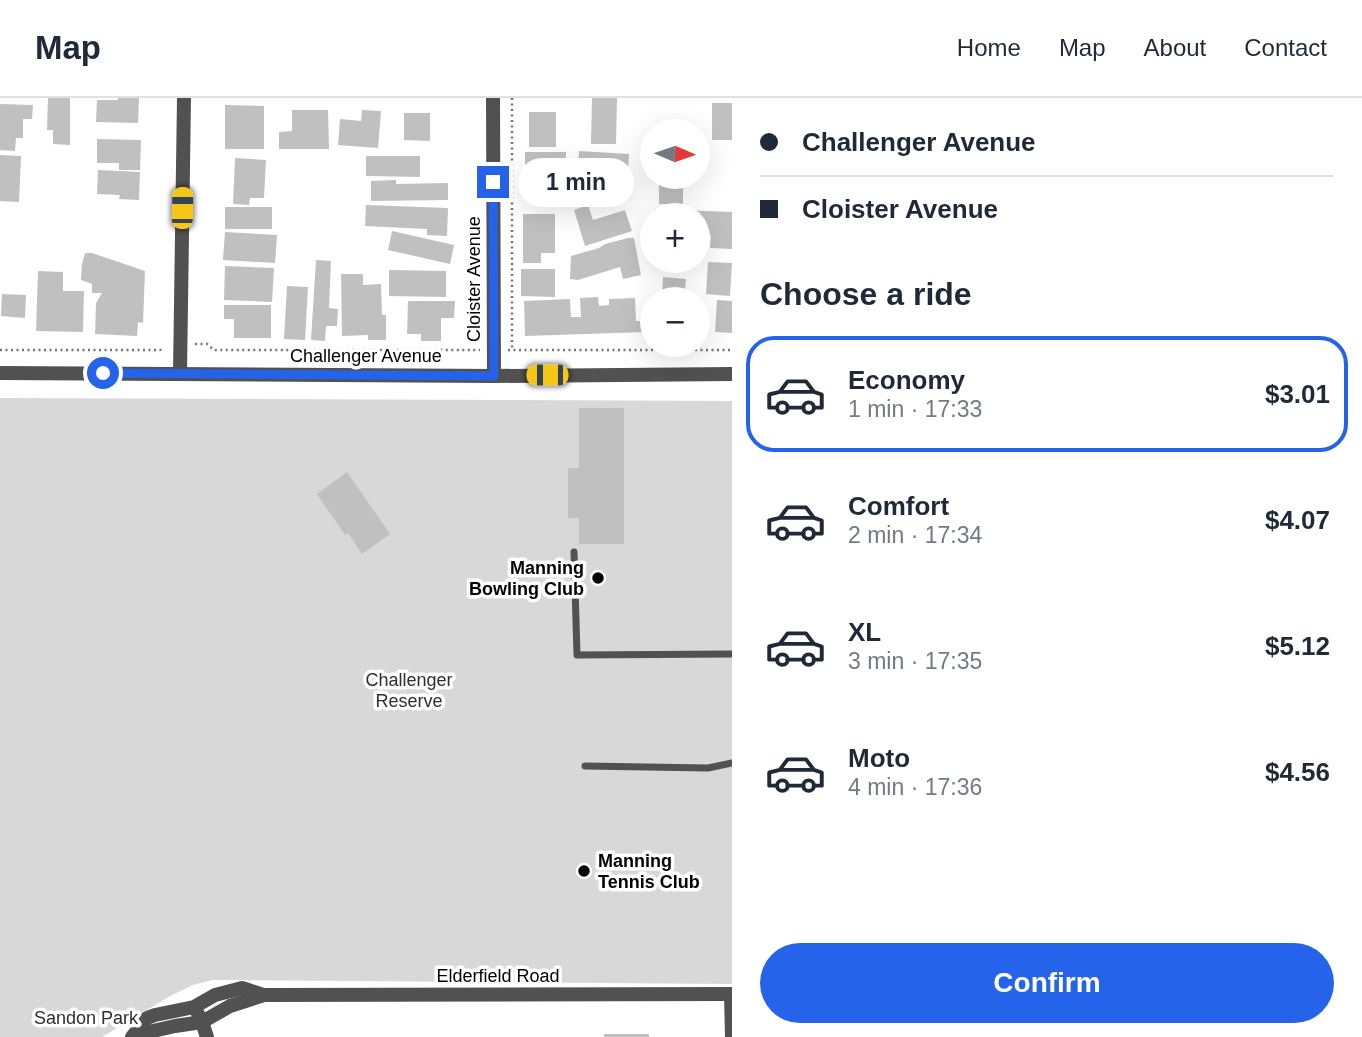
<!DOCTYPE html>
<meta charset="utf-8">
<style>
:root{--surface:#fff;--page:#f6f6f7;--text:#1f2937;--muted:#747a83;--line:#e0e1e3;--accent:#2563eb}
body{margin:0;font-family:Helvetica,sans-serif;background:var(--page);color:var(--text);height:100vh;display:flex;flex-direction:column;font-size:26px;white-space:nowrap}
*{box-sizing:border-box;margin:0}
p{font-size:23px;color:var(--muted)}
.icon{flex:none;width:38px;height:38px;fill:none;stroke:currentColor;stroke-width:2;stroke-linecap:round;stroke-linejoin:round}
.map{position:relative;flex:1;overflow:hidden}
.side{display:flex;flex-direction:column;background:var(--surface);width:630px}
.side>*{flex:none}
.guide{display:grid;align-content:center;height:154px;padding:0 28px;background:var(--surface)}
.needle{width:46px;rotate:92deg}
.controls{position:absolute;left:640px;top:21px;display:grid;gap:14px}
.controls a{display:grid;place-items:center;width:70px;height:70px;border-radius:50%;background:var(--surface);box-shadow:0 7px 28px #0002;font-size:35px}
.end{position:absolute;width:32px;height:32px;margin:-16px;border:9px solid #2563eb;background:#fff;box-shadow:0 0 0 4px #fff}
.from{border-radius:50%}
.bubble{position:absolute;height:49px;border-radius:24px;background:var(--surface);box-shadow:0 7px 28px #0002;font-size:23px;font-weight:600;line-height:49px;text-align:center}
.car{position:absolute;width:21px;height:42px;margin:-21px -10px;border-radius:9px;box-shadow:0 0 5px 2px #0007;background:linear-gradient(#f5c518 24%,#345 0 40%,#f5c518 0 76%,#345 0 86%,#f5c518 0)}
.guide b{display:flex;align-items:center;gap:24px;height:66px;font-size:26px}
.guide b+b{border-top:2px solid var(--line)}
.guide i{width:18px;height:18px;background:var(--text)}
ul{padding:0;list-style:none}
li{display:flex;align-items:center;gap:21px;height:116px;margin:0 14px 10px;padding:0 14px;border:4px solid transparent;border-radius:28px}
li div{flex:1}
li b{display:block;font-size:26px}
li em{font-style:normal;font-weight:600}
li.on{border-color:var(--accent)}
li>.icon{width:63px;height:63px;stroke-width:1.5}
h2{padding:0 28px;font-size:32px;line-height:84px}
.button{display:flex;gap:14px;margin-top:auto;padding:14px 28px}
.button a{flex:1;height:80px;border-radius:42px;background:var(--accent);color:#fff;font-size:28px;font-weight:600;line-height:80px;text-align:center}
header{display:flex;align-items:center;gap:42px;box-sizing:border-box;height:98px;padding:0 35px;background:var(--surface);border-bottom:2px solid var(--line)}
header strong{font-size:33px}
nav{display:flex;gap:38px;margin-inline-start:auto;font-size:24px}
main{display:flex;flex:1;min-height:0}
.map>svg:first-child{display:block}
.green{fill:#d8d8d8}
.building{fill:#c0c0c0}
.lines{fill:none;stroke-linecap:round;stroke-linejoin:round}
.path{stroke:#737373;stroke-width:2.5;stroke-dasharray:2 3.5;stroke-linecap:butt}
.service{stroke:#515151;stroke-width:7}
.minor{stroke:#515151;stroke-width:14}
.route{stroke:#2563eb;stroke-width:9}
.poi-dot{fill:#000;stroke:#fff;stroke-width:2.5}
.labels{text-anchor:middle;dominant-baseline:central;stroke-width:7;stroke-linejoin:round;paint-order:stroke}
.street-label{font-size:18px;fill:#000;stroke:#fff}
.poi-label{font-size:18px;font-weight:bold;fill:#000;stroke:#fff;text-anchor:end}
.park-label{font-size:18px;fill:#2f2f2f;stroke:#fff}
</style>
<header>
<strong>Map</strong>
<nav><a>Home</a><a>Map</a><a>About</a><a>Contact</a></nav>
</header>
<main>
<div class="map">
<svg width="732" height="939" viewBox="0 0 732 939">
<rect width="100%" height="100%" fill="#fff"/>
<path class="green" d="M 0,300 L 732,303 L 732,886 L 213,882 L 193,887 L 170,898 L 102,939 L 0,939 Z"/>
<g class="building">
<path d="M 48,0 L 70,0 L 70,47 L 53,46 L 53,32 L 47,32 Z"/>
<path d="M 118,0 L 139,0 L 138,25 L 96,24 L 97,2 L 118,2 Z"/>
<path d="M 592,0 L 617,0 L 616,46 L 591,46 Z"/>
<rect x="712" y="5" width="20" height="37"/>
<path d="M 0,6 L 33,7 L 32,21 L 23,21 L 23,40 L 16,40 L 15,53 L 0,52 Z"/>
<path d="M 225,7 L 264,8 L 264,51 L 225,51 Z"/>
<path d="M 292,12 L 328,12 L 329,51 L 279,51 L 279,34 L 292,33 Z"/>
<path d="M 362,12 L 381,13 L 378,50 L 338,47 L 340,21 L 361,23 Z"/>
<rect x="529" y="14" width="27" height="35"/>
<path d="M 404,15 L 430,15 L 430,43 L 404,42 Z"/>
<path d="M 97,41 L 141,42 L 140,72 L 119,72 L 119,65 L 97,65 Z"/>
<path d="M 579,53 L 629,56 L 627,90 L 593,87 L 594,68 L 578,67 Z"/>
<rect x="525" y="54" width="41" height="39"/>
<path d="M 0,57 L 21,58 L 19,104 L 0,103 Z"/>
<path d="M 366,58 L 420,58 L 420,79 L 366,78 Z"/>
<path d="M 235,60 L 266,62 L 264,100 L 250,100 L 249,107 L 233,106 Z"/>
<path d="M 98,72 L 140,74 L 139,102 L 119,101 L 120,97 L 97,96 Z"/>
<rect x="659" y="79" width="24" height="27"/>
<path d="M 396,82 L 396,86 L 448,85 L 448,102 L 371,103 L 371,83 Z"/>
<path d="M 366,107 L 448,110 L 447,138 L 427,137 L 427,131 L 365,128 Z"/>
<path d="M 588,107 L 593,122 L 625,112 L 632,133 L 585,148 L 574,112 Z"/>
<rect x="225" y="109" width="47" height="22"/>
<path d="M 654,111 L 732,114 L 732,151 L 710,150 L 711,137 L 698,137 L 698,117 L 654,117 Z"/>
<path d="M 523,116 L 555,116 L 555,155 L 541,155 L 541,165 L 523,165 Z"/>
<path d="M 392,133 L 454,147 L 450,166 L 388,152 Z"/>
<path d="M 225,134 L 277,137 L 275,165 L 223,162 Z"/>
<path d="M 628,140 L 634,140 L 641,177 L 623,181 L 620,169 L 578,182 L 570,181 L 571,158 L 599,150 L 605,146 Z"/>
<path d="M 85,155 L 92,155 L 145,173 L 143,225 L 138,224 L 137,238 L 95,236 L 96,205 L 102,195 L 92,195 L 92,186 L 81,182 L 82,166 Z"/>
<path d="M 316,162 L 331,163 L 329,210 L 338,211 L 337,228 L 326,228 L 325,243 L 311,242 Z"/>
<path d="M 708,164 L 732,165 L 730,198 L 706,196 Z"/>
<path d="M 225,168 L 274,170 L 272,204 L 224,202 Z"/>
<path d="M 521,171 L 555,171 L 555,199 L 521,198 Z"/>
<path d="M 389,172 L 446,173 L 446,199 L 389,198 Z"/>
<path d="M 38,173 L 63,174 L 63,193 L 84,193 L 83,234 L 36,233 Z"/>
<path d="M 341,176 L 363,176 L 363,187 L 381,186 L 382,217 L 386,217 L 386,242 L 368,242 L 368,237 L 342,238 Z"/>
<path d="M 663,179 L 686,181 L 684,201 L 662,201 Z"/>
<path d="M 287,188 L 308,189 L 305,242 L 284,241 Z"/>
<path d="M 2,196 L 26,197 L 25,220 L 1,218 Z"/>
<path d="M 598,199 L 599,208 L 609,207 L 609,201 L 635,200 L 636,223 L 645,223 L 645,234 L 525,238 L 524,203 L 570,201 L 571,219 L 581,219 L 580,200 Z"/>
<path d="M 717,202 L 732,203 L 732,235 L 715,234 Z"/>
<path d="M 408,203 L 455,203 L 454,220 L 441,220 L 441,243 L 421,243 L 421,236 L 407,236 Z"/>
<path d="M 224,207 L 271,207 L 271,240 L 234,240 L 234,221 L 224,221 Z"/>
<path d="M 579,310 L 624,310 L 624,446 L 579,446 L 579,420 L 568,420 L 568,370 L 579,370 Z"/>
<path d="M 347,374 L 390,436 L 362,456 L 348,435 L 345,437 L 317,396 Z"/>
<rect x="604" y="936" width="45" height="3"/>
</g>
<g class="lines">
<g class="path">
<path d="M 512,0 L 512,252"/>
<path d="M 195,246 L 207,246 L 214,252 L 480,252"/>
<path d="M 0,252 L 160,252 L 164,250"/>
<path d="M 508,252 L 732,252"/>
</g>
<g class="service">
<path d="M 574,454 L 577,557 L 732,556"/>
<path d="M 585,668 L 708,670 L 732,665"/>
</g>
<g class="minor">
<path d="M 493,0 L 494,278"/>
<path d="M 0,275 L 494,278 L 732,276"/>
<path d="M 180,275 L 184,0"/>
<path d="M 731,896 L 732,939"/>
<path d="M 198,916 L 202,924 L 207,939"/>
<path d="M 135,937 L 175,928 L 202,924 L 230,908 L 264,897 L 732,896"/>
<path d="M 132,939 L 147,920 L 155,917 L 194,909 L 215,897 L 242,890 L 263,897"/>
</g>
</g>
<g class="lines">
<path class="route" d="M 103,275 L 494,278 L 493,84"/>
</g>
<g class="poi-dot">
<circle cx="598" cy="480" r="7"/>
<circle cx="584" cy="773" r="7"/>
</g>
<g class="labels">
<g class="street-label">
<text transform="translate(474 181) rotate(-90)">Cloister Avenue</text>
<text x="366" y="258">Challenger Avenue</text>
<text x="498" y="878">Elderfield Road</text>
</g>
<g class="poi-label">
<text x="584" y="470">Manning<tspan x="584" dy="21">Bowling Club</tspan></text>
<text x="598" y="763" text-anchor="start">Manning<tspan x="598" dy="21">Tennis Club</tspan></text>
</g>
<g class="park-label">
<text x="409" y="582">Challenger<tspan x="409" dy="21">Reserve</tspan></text>
<text x="86" y="920">Sandon Park</text>
</g>
</g>
</svg>
<div class="controls">
<a><svg class="needle" viewBox="-14 -14 28 28"><path d="M0-13l5 13h-10z" fill="#e53935"/><path d="M0 13l5-13h-10z" fill="#747a83"/></svg></a>
<a>+</a>
<a>−</a>
</div>
<i class="end from" style="left:103px;top:275px"></i>
<i class="end" style="left:493px;top:84px"></i>
<div class="bubble" style="left:518px;top:60px;width:116px">1 min</div>
<i class="car" style="left:182px;top:110px;rotate:1deg"></i>
<i class="car" style="left:547px;top:277px;rotate:270deg"></i>
</div>
<section class="side">
<div class="guide">
<b><i class="from"></i>Challenger Avenue</b>
<b><i></i>Cloister Avenue</b>
</div>
<h2>Choose a ride</h2>
<ul>
<li class="on"><svg class="icon" aria-label="car" viewBox="0 0 24 24"><path d="M5 17H2v-5l4-1 3-4h7l3 4 3 1v5h-3M9 17h6M6 11h13"/><circle cx="7" cy="17" r="2"/><circle cx="17" cy="17" r="2"/></svg><div><b>Economy</b><p>1 min · 17:33</p></div><em>$3.01</em></li>
<li><svg class="icon" aria-label="car" viewBox="0 0 24 24"><path d="M5 17H2v-5l4-1 3-4h7l3 4 3 1v5h-3M9 17h6M6 11h13"/><circle cx="7" cy="17" r="2"/><circle cx="17" cy="17" r="2"/></svg><div><b>Comfort</b><p>2 min · 17:34</p></div><em>$4.07</em></li>
<li><svg class="icon" aria-label="car" viewBox="0 0 24 24"><path d="M5 17H2v-5l4-1 3-4h7l3 4 3 1v5h-3M9 17h6M6 11h13"/><circle cx="7" cy="17" r="2"/><circle cx="17" cy="17" r="2"/></svg><div><b>XL</b><p>3 min · 17:35</p></div><em>$5.12</em></li>
<li><svg class="icon" aria-label="car" viewBox="0 0 24 24"><path d="M5 17H2v-5l4-1 3-4h7l3 4 3 1v5h-3M9 17h6M6 11h13"/><circle cx="7" cy="17" r="2"/><circle cx="17" cy="17" r="2"/></svg><div><b>Moto</b><p>4 min · 17:36</p></div><em>$4.56</em></li>
</ul>
<div class="button"><a>Confirm</a></div>
</section>
</main>
